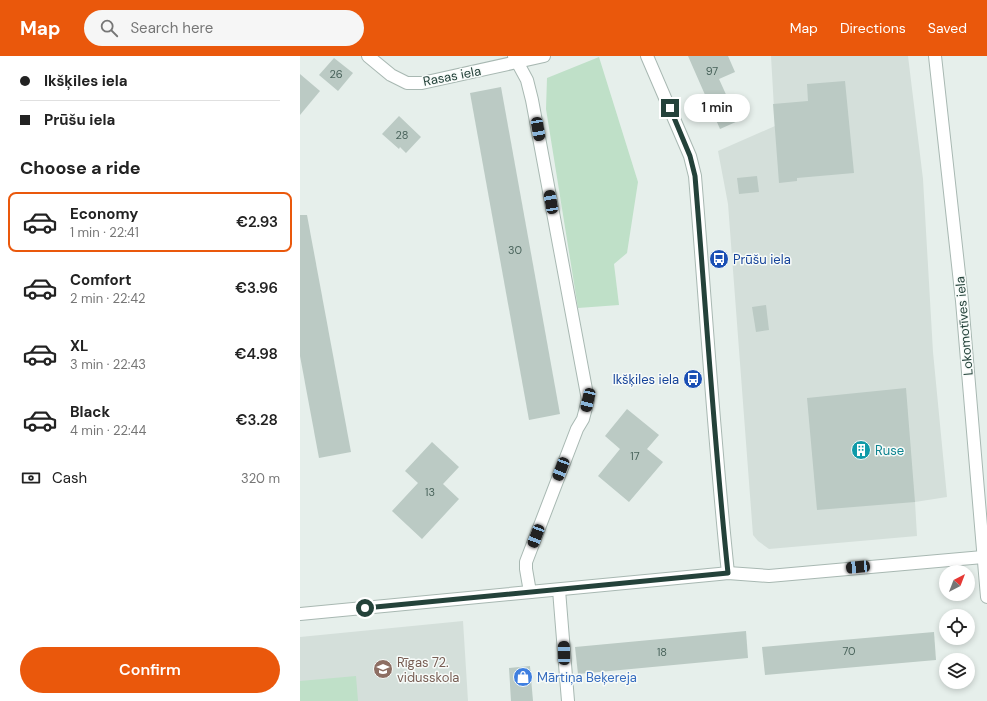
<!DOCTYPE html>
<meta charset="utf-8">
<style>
:root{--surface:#fff;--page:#f6f6f6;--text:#222;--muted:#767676;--line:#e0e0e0;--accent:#ea580c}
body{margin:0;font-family:"DM Sans",sans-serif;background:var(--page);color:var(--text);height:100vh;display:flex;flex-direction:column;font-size:15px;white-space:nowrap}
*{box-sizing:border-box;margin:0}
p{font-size:13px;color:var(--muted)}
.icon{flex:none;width:22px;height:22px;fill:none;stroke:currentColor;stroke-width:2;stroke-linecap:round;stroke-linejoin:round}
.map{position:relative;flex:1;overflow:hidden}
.details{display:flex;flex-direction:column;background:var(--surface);width:300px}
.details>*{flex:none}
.guide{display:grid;align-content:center;height:88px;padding:0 20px;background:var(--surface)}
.needle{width:26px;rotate:42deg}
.tools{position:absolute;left:639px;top:509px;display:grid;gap:8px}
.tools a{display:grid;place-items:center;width:36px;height:36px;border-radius:50%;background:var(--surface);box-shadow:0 2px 6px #0003;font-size:20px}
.end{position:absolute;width:18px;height:18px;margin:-9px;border:5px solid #24423a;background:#fff;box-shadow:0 0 0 2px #fff}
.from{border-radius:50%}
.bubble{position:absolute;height:28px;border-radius:14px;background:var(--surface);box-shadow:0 2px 6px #0003;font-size:13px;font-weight:600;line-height:28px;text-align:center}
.car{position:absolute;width:12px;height:24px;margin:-12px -6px;border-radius:5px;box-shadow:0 0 3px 1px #0007;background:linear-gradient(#222 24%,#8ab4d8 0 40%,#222 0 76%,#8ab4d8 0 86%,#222 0)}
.guide b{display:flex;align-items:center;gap:14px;height:38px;font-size:15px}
.guide b+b{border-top:1px solid var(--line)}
.guide i{width:10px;height:10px;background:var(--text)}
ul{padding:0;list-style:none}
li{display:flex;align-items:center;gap:12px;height:60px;margin:0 8px 6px;padding:0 12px;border:2px solid transparent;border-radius:8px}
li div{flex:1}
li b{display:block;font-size:15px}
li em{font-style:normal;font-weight:600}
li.selected{border-color:var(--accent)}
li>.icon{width:36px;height:36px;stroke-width:1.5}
h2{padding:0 20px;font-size:18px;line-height:48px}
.pay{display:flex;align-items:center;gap:10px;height:44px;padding:0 20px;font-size:15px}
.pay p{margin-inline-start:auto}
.cta{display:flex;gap:8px;margin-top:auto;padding:8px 20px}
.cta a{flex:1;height:46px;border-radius:24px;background:var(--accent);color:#fff;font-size:16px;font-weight:600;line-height:46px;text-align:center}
header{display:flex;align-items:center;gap:24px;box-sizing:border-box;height:56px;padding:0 20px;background:var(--accent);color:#fff}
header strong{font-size:19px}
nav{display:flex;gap:22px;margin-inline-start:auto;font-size:14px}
.search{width:280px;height:36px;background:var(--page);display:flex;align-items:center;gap:10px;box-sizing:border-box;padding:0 14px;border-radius:22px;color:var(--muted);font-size:15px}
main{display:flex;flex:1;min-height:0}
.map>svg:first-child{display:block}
.built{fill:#d4dfda}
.green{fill:#bfe0c8}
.building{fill:#bbcac4}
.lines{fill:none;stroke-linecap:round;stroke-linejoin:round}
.minor-casing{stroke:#a8b8b2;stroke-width:14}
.minor{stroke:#fff;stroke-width:12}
.route{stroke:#24423a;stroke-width:5}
.labels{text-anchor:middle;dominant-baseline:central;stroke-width:3;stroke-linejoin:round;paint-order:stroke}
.number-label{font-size:11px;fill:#4a645c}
.street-label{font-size:13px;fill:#24423a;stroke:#f7fbf9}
.transit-label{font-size:13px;fill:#164399;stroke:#f7fbf9;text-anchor:start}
.culture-label{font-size:13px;fill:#0d838f;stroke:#f7fbf9;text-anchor:start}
.education-label{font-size:13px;fill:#785e54;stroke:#f7fbf9;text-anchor:start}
.shop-label{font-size:13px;fill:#366cbe;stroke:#f7fbf9;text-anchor:start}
</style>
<header>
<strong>Map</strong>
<div class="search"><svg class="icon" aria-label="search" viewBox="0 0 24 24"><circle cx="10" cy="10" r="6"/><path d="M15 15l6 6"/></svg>Search here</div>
<nav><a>Map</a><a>Directions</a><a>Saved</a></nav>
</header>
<main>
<section class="details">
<div class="guide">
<b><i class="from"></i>Ikšķiles iela</b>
<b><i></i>Prūšu iela</b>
</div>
<h2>Choose a ride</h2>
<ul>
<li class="selected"><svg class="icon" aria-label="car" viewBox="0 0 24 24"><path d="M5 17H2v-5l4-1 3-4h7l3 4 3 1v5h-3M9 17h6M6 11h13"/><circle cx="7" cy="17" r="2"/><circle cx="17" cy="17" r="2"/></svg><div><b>Economy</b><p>1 min · 22:41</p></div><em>€2.93</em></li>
<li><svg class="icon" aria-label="car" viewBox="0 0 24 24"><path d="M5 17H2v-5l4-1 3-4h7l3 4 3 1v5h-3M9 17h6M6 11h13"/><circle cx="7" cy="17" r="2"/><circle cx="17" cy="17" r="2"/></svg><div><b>Comfort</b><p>2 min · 22:42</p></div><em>€3.96</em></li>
<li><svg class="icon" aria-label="car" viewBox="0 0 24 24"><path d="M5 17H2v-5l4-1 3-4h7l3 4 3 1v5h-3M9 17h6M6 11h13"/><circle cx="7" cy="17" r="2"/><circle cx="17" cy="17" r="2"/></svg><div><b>XL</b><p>3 min · 22:43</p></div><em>€4.98</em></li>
<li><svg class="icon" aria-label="car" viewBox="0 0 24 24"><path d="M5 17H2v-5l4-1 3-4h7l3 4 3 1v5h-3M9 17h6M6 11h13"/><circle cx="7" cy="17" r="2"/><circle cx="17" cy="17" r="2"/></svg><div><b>Black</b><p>4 min · 22:44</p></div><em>€3.28</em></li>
</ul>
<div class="pay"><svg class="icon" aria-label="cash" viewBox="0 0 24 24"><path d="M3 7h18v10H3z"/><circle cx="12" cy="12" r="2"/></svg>Cash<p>320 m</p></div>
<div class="cta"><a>Confirm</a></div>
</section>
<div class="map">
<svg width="687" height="645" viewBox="0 0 687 645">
<rect width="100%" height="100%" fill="#e6efeb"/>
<g class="built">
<path d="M 471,0 L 608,0 L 623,123 L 633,296 L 647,441 L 615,446 L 617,480 L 469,493 L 458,485 L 453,479 L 428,148 L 418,95 L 475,70 Z"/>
<path d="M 163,565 L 168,645 L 0,645 L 0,581 Z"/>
</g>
<g class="green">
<path d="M 299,1 L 338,126 L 327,197 L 314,208 L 319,249 L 278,252 L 246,53 L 247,22 Z"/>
<path d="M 56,620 L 58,645 L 0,645 L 0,625 Z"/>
</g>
<g class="building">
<path d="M 388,0 L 428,0 L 435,16 L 419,23 L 438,65 L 420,73 Z"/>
<path d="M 34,2 L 53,17 L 38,35 L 19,19 Z"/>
<path d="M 0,18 L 20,35 L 0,59 Z"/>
<path d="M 545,25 L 554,117 L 497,122 L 497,125 L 479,127 L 473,48 L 508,45 L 507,28 Z"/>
<path d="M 201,31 L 260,358 L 229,364 L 170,37 Z"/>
<path d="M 99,60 L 121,81 L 106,97 L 100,91 L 99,93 L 82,78 Z"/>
<path d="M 457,120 L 459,136 L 439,138 L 437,122 Z"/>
<path d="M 0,159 L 7,159 L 51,396 L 19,402 L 0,300 Z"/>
<path d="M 466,249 L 469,274 L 456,276 L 452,251 Z"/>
<path d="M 606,332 L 615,446 L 517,454 L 507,342 Z"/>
<path d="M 327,353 L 359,379 L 347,393 L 363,406 L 329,446 L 298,420 L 320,393 L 305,380 Z"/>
<path d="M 132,386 L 159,411 L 143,428 L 159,443 L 122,483 L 92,455 L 118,427 L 105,415 Z"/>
<path d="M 446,575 L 448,602 L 278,618 L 275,591 Z"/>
<path d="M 634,576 L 636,604 L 465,619 L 462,591 Z"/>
<path d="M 230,610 L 233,645 L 211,645 L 209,612 Z"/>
</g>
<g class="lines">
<defs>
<g id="minor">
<path d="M 68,0 L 91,19 L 107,27 L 122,27 L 244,0"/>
<path d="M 214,0 L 227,24 L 232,44 L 288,344 L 283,363 L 277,373 L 226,506 L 226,513 L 230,536"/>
<path d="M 347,0 L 390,100 L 395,120 C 406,253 414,385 428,517"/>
<path d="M 635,0 L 662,245 L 687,541"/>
<path d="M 259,534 L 268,645"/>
<path d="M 0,558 L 419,518 L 428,517 L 469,520 L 683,501"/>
</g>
</defs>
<use href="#minor" class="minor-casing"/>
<use href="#minor" class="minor"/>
</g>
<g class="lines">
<path class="route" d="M 65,552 L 428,517 C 414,385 406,253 395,120 L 390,100 L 370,52"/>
</g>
<defs>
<symbol id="bus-disc" viewBox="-11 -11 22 22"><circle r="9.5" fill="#1a4fb4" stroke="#f7fbf9"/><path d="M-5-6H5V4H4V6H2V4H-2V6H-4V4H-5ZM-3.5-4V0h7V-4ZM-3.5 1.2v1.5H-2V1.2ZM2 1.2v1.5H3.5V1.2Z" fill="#fff"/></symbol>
<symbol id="building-disc" viewBox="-11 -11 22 22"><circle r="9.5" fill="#0f9aa8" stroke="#f7fbf9"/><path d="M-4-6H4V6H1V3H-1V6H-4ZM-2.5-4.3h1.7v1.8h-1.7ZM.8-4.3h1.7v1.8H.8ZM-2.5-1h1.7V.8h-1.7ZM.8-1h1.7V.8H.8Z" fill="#fff"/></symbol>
<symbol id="school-disc" viewBox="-11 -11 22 22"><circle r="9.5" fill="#8d6e63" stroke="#f7fbf9"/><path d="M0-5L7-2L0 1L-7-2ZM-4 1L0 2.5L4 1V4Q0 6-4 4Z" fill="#fff"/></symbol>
<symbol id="shop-disc" viewBox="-11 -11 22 22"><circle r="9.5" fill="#3f7fe0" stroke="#f7fbf9"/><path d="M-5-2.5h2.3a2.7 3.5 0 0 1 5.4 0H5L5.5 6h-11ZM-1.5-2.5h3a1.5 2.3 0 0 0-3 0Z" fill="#fff"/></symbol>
</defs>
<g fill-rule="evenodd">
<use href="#bus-disc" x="408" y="192" width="22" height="22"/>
<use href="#bus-disc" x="382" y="312" width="22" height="22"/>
<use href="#building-disc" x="550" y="383" width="22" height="22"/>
<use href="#school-disc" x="72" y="602" width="22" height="22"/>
<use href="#shop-disc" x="212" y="610" width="22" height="22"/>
</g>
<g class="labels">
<g class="number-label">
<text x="412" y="15">97</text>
<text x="36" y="18">26</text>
<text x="102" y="79">28</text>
<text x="215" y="194">30</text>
<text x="335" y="400">17</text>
<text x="130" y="436">13</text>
<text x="549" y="595">70</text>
<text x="362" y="596">18</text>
</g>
<g class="street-label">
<text transform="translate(152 20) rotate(-11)">Rasas iela</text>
<text transform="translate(664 270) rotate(-95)">Lokomotīves iela</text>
</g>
<g class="transit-label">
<text x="433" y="203">Prūšu iela</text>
<text x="379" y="323" text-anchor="end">Ikšķiles iela</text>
</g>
<g class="culture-label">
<text x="575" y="394">Ruse</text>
</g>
<g class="education-label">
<text x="97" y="606">Rīgas 72.<tspan x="97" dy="15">vidusskola</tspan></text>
</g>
<g class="shop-label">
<text x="237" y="621">Mārtiņa Beķereja</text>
</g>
</g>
</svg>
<div class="tools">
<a><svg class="needle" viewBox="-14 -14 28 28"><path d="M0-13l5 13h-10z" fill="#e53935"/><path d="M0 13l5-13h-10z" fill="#767676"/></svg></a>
<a><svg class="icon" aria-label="locate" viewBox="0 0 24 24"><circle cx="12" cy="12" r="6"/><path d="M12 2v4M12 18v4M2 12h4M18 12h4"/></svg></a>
<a><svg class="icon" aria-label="layers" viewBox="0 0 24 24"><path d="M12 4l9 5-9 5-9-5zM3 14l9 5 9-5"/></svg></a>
</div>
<i class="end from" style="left:65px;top:552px"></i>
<i class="end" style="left:370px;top:52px"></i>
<div class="bubble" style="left:384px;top:38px;width:66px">1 min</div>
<i class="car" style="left:238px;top:73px;rotate:170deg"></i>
<i class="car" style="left:251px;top:146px;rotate:350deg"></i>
<i class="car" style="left:288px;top:344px;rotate:193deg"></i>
<i class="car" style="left:261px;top:413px;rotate:201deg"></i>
<i class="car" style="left:236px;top:480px;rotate:201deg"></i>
<i class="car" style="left:558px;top:511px;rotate:265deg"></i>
<i class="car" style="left:264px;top:597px;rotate:359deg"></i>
</div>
</main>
